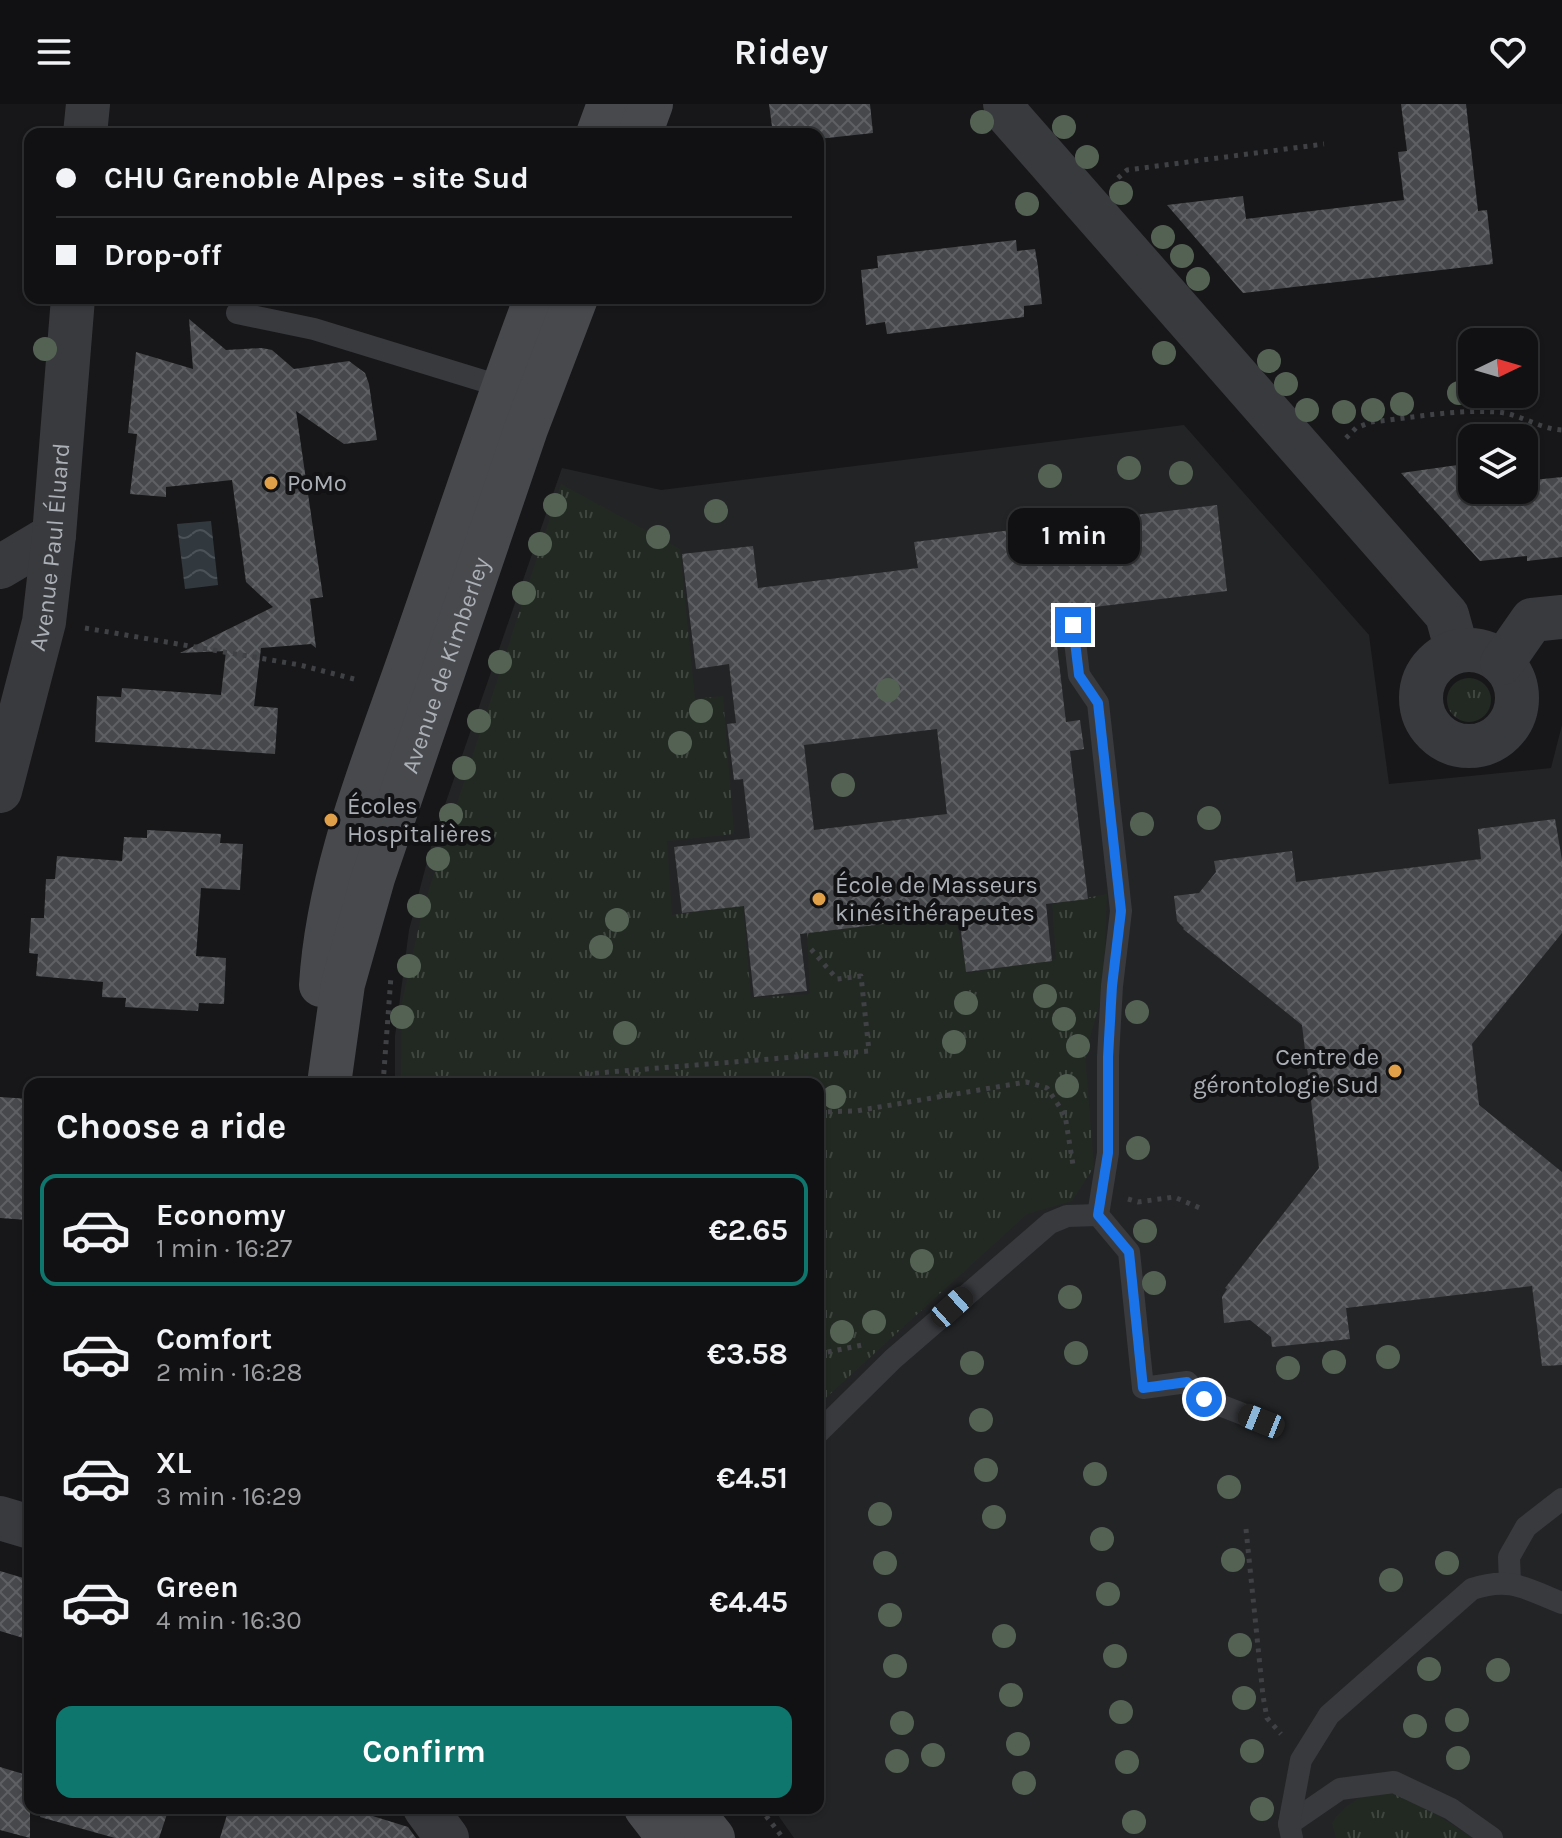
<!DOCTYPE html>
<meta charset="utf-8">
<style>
:root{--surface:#111113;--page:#1e1f21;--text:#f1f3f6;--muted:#9c9da0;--line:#303133;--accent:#0f766e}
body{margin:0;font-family:Karla,sans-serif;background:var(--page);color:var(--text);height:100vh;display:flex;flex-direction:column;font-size:30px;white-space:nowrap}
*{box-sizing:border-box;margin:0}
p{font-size:26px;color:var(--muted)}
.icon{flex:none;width:44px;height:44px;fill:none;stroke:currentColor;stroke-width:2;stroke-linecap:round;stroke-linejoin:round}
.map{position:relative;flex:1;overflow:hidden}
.sheet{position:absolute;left:24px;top:974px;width:800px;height:736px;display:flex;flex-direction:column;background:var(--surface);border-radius:16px;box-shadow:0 2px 6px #0004,0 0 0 2px var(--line)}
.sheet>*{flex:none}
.top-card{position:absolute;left:24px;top:24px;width:800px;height:176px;border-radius:16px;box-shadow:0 2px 6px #0004,0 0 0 2px var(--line);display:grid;align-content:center;height:176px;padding:0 32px;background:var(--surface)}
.needle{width:52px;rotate:85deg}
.fabs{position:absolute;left:1458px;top:224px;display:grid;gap:16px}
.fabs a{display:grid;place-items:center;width:80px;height:80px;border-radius:16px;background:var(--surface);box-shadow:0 2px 6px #0004,0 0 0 2px var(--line);font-size:40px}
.end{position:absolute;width:36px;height:36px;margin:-18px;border:10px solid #1a73e8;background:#fff;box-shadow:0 0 0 4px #fff}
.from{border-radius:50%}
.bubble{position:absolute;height:56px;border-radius:16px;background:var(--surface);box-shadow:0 2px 6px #0004,0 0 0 2px var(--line);font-size:26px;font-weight:700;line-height:56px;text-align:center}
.car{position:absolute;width:24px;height:48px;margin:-24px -12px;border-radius:10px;box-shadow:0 0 6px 2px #0007;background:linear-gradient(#222 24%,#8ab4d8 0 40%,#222 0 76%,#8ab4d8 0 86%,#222 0)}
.top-card b{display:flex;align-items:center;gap:28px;height:76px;font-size:30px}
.top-card b+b{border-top:2px solid var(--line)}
.top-card i{width:20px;height:20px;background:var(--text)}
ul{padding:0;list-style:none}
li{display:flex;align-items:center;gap:24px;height:112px;margin:0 16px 12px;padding:0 16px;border:4px solid transparent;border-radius:16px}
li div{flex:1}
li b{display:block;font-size:30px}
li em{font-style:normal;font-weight:700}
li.current{border-color:var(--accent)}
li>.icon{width:72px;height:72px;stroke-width:1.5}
h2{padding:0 32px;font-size:36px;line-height:96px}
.primary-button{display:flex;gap:16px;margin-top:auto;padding:16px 32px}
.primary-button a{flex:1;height:92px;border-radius:16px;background:var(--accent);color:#fff;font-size:32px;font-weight:700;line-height:92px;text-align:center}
header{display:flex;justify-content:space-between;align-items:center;height:104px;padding:0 32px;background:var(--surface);font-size:36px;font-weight:700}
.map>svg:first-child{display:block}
.built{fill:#232426}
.grass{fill:url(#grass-tufts)}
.water{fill:url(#water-waves)}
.building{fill:url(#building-cross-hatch);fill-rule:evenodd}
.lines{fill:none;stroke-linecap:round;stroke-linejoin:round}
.path{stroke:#3f4145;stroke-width:5;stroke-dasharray:4 6;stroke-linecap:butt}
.lane{stroke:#393a3e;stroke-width:22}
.street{stroke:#393a3e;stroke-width:44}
.secondary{stroke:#47494d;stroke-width:44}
.tree{fill:#546254}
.route{stroke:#1a73e8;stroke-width:10}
.poi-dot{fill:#e09f49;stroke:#121214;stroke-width:3}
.labels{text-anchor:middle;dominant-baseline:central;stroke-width:8;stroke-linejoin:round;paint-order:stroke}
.poi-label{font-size:24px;fill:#abb0b7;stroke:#121214;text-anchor:start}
.street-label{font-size:24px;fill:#abb0b7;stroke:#121214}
</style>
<header><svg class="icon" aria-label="menu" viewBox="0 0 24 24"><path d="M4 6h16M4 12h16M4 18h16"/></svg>Ridey<svg class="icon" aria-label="heart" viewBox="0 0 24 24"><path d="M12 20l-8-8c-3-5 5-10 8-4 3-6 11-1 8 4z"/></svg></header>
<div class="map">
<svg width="1562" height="1734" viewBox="0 0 1562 1734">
<defs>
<pattern id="grass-tufts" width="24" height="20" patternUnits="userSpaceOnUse" patternTransform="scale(2)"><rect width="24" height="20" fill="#222922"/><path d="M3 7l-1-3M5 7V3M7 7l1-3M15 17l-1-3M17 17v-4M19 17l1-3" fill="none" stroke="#3f4640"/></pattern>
<pattern id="water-waves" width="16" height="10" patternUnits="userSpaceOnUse" patternTransform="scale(2)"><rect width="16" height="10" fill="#31393e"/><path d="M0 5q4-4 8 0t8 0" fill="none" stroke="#4c5358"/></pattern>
<pattern id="building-cross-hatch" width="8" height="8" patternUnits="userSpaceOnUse" patternTransform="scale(2)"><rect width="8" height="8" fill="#46484b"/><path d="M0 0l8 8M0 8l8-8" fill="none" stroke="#5e6063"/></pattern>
</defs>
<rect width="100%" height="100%" fill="#171719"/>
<path class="built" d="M 1184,321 L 1369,531 L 1389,680 L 1551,664 L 1562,621 L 1562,1734 L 794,1734 L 773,1704 L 818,1704 L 818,980 L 395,980 L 395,932 L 409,826 L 433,735 L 562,364 L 661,386 Z"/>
<g class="grass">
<path d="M 561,380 L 680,445 L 695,595 L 723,592 L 734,730 L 667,737 L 672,811 L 743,801 L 751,894 L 810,890 L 807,829 L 954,809 L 968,869 L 1056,855 L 1052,800 L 1107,790 L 1103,889 L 1085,950 L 1094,1063 L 1072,1097 L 1027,1110 L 818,1301 L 818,980 L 401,980 L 402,898 L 423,804 Z"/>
<circle cx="1469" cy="596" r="22"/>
<path d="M 1384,1688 L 1406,1691 L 1473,1734 L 1336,1734 L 1332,1719 C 1345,1700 1361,1690 1384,1688 Z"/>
</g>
<path class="water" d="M 211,417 L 218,481 L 185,485 L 177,420 Z"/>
<g class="building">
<path d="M 769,0 L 870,0 L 873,29 L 818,35 L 818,30 L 773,30 Z"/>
<path d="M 1401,0 L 1466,0 L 1478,107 L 1487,106 L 1493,160 L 1243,189 L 1167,101 L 1243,92 L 1246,115 L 1404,96 L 1398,48 L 1407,47 Z"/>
<path d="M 1016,136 L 1017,147 L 1035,145 L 1038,163 L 1042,200 L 1024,202 L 1024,213 L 887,230 L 885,218 L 866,221 L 861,166 L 878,164 L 877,152 Z"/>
<path d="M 189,215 L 226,246 L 262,244 L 272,246 L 294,265 L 349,257 L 365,269 L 369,280 L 377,336 L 344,340 L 296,307 L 323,493 L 310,495 L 316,544 L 311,540 L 261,544 L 254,602 L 278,604 L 275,650 L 95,638 L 97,592 L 121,593 L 122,584 L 221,591 L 226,547 L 180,549 L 273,503 L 246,478 L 232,376 L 166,383 L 166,393 L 130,390 L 137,330 L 128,329 L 136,248 L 193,265 Z"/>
<path d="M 1472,359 L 1472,386 L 1524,386 L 1524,377 L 1562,373 L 1562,453 L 1527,457 L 1527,452 L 1480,457 L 1401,369 Z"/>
<path d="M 1217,401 L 1227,487 L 1053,508 L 1066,618 L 1080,616 L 1084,645 L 1070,647 L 1088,795 L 1046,800 L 1052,857 L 966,868 L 959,811 L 800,830 L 807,887 L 754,893 L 744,802 L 682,809 L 674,743 L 750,734 L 743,675 L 734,676 L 727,620 L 736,619 L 729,560 L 696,565 L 682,450 L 753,442 L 758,484 L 918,464 L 914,438 ZM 937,625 L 947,710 L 814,726 L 804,641 Z"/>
<path d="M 1555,715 L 1562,756 L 1562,829 L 1472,940 L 1479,1001 L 1562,1068 L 1562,1261 L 1542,1262 L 1532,1182 L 1346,1204 L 1350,1235 L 1272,1243 L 1271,1233 L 1250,1216 L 1224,1219 L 1222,1193 L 1227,1185 L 1225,1184 L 1319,1064 L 1302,921 L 1183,825 L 1184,824 L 1177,817 L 1174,792 L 1199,789 L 1216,768 L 1214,757 L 1292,747 L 1296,778 L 1481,755 L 1478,725 Z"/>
<path d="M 147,726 L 221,730 L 220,739 L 243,740 L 240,786 L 201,784 L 196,852 L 226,854 L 224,900 L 199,899 L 198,907 L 125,903 L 126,894 L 102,893 L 103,878 L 36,872 L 38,850 L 29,849 L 31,814 L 44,814 L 46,775 L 55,775 L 57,752 L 122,757 L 124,733 L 147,734 Z"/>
<path d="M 0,993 L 30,995 L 28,1116 L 0,1114 Z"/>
<path d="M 0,1467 L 30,1476 L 30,1536 L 0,1527 Z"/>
<path d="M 0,1663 L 30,1672 L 30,1734 L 0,1726 Z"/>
<path d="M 42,1704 L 169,1704 L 159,1734 L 115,1734 L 40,1713 Z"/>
<path d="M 229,1704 L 347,1704 L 408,1723 L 416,1734 L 220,1734 Z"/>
</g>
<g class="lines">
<g class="path">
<path d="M 1118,74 L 1127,66 L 1324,40"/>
<path d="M 1346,334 L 1356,324 L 1371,318 C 1412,314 1455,305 1496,308 C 1519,309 1539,325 1562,326"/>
<path d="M 85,524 L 300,561 L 358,576"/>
<path d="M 585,970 L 869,947 L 861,872 L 837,875 L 810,844"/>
<path d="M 383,980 L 391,872"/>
<path d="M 818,1008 L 856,1007 L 1026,978 L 1047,984 L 1065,1011 L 1073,1061"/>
<path d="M 1128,1095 L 1138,1098 L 1174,1093 L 1200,1104"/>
<path d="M 818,1250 L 862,1241"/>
<path d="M 1246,1425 L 1263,1592 L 1267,1614 L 1281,1630"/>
<path d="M 760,1704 L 783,1734"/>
</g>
<g class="lane">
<path d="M 237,209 L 314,225 L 503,283"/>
<path d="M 1073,521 L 1079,571 L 1098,599 L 1121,807 L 1112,882 L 1108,953 L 1108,1049 L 1098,1111 L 1129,1148 L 1143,1284 L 1187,1278 L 1204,1295 L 1261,1317"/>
<path d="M 818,1329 L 893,1255 L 1050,1119 L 1067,1112 L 1098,1111"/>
<path d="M 1510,1479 L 1509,1453 L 1526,1423 L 1562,1395"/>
<path d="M 1289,1720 L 1340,1685 L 1394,1678 L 1451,1705 L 1492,1734"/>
<path d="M 1292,1734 L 1289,1720 L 1301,1656 L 1329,1611 L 1472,1485 C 1511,1472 1526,1485 1562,1499"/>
</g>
<g class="street">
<path d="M 1005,0 L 1009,12 L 1447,511 L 1457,547"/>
<path d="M 85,30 L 88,0"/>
<path d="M 0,463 L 54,431"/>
<circle cx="1469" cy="594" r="48"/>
<path d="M 1502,559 L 1532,516 L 1562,513"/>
<path id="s1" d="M 0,687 L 44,518 L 54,431 L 73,194"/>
<path d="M 0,1414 L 30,1423"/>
<path d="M 425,1704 L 447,1734"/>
</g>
<g class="secondary">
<path d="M 598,30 L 609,0"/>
<path d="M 640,30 L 651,0"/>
<path d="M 321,881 C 328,768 373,660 410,554 C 452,434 491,313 536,194"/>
<path id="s2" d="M 329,980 L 343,880 L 373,774 L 526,325 L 576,194"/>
<path d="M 646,1704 L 669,1734"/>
<path d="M 689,1704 L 713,1734"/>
</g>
</g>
<g class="tree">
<circle cx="982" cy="18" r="12"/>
<circle cx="1064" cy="23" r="12"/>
<circle cx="1087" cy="53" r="12"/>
<circle cx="1121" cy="89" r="12"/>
<circle cx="1027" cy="100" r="12"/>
<circle cx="1163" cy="133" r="12"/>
<circle cx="1182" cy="152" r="12"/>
<circle cx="1198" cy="175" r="12"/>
<circle cx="45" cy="245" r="12"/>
<circle cx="1164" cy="249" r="12"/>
<circle cx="1269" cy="257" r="12"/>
<circle cx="1286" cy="280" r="12"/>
<circle cx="1459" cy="289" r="12"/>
<circle cx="1402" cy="300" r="12"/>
<circle cx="1307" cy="306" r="12"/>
<circle cx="1373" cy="306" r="12"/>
<circle cx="1344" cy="308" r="12"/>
<circle cx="1129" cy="364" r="12"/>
<circle cx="1181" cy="369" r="12"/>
<circle cx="1050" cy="372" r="12"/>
<circle cx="555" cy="401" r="12"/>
<circle cx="716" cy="407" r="12"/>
<circle cx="658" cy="433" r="12"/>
<circle cx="540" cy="440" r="12"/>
<circle cx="524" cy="489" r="12"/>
<circle cx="500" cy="558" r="12"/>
<circle cx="888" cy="586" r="12"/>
<circle cx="701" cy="607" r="12"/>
<circle cx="479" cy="617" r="12"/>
<circle cx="680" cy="639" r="12"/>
<circle cx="464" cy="664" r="12"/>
<circle cx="843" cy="681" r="12"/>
<circle cx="451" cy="711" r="12"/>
<circle cx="1209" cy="714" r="12"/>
<circle cx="1142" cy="720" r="12"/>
<circle cx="438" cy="755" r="12"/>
<circle cx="419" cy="802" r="12"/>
<circle cx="617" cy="816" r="12"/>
<circle cx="601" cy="843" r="12"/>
<circle cx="409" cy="862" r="12"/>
<circle cx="1045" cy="892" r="12"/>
<circle cx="966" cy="899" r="12"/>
<circle cx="1137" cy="908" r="12"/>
<circle cx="402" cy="913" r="12"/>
<circle cx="1064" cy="915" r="12"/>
<circle cx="625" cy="929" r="12"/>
<circle cx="954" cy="938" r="12"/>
<circle cx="1078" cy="942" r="12"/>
<circle cx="1067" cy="982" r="12"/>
<circle cx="834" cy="993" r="12"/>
<circle cx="1138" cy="1044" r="12"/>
<circle cx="1145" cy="1127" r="12"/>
<circle cx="922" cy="1157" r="12"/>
<circle cx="1154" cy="1179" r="12"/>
<circle cx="1070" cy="1193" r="12"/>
<circle cx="874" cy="1218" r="12"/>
<circle cx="842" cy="1228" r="12"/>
<circle cx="1076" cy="1249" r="12"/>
<circle cx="1388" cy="1253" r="12"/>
<circle cx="1334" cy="1258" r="12"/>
<circle cx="972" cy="1259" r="12"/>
<circle cx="1288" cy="1264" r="12"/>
<circle cx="981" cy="1316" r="12"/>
<circle cx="986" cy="1366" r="12"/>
<circle cx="1095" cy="1370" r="12"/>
<circle cx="1229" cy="1383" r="12"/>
<circle cx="880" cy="1410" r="12"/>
<circle cx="994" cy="1413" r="12"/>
<circle cx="1102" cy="1435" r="12"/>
<circle cx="1233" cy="1456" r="12"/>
<circle cx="885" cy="1459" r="12"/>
<circle cx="1447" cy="1459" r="12"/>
<circle cx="1391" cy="1476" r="12"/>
<circle cx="1108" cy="1490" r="12"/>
<circle cx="890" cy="1511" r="12"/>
<circle cx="1004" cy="1532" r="12"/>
<circle cx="1240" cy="1541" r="12"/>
<circle cx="1115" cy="1552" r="12"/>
<circle cx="895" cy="1562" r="12"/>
<circle cx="1429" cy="1565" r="12"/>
<circle cx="1498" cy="1566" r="12"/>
<circle cx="1011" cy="1591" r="12"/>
<circle cx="1244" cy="1594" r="12"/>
<circle cx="1121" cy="1608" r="12"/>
<circle cx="1457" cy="1616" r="12"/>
<circle cx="902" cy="1619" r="12"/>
<circle cx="1415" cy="1622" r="12"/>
<circle cx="1018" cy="1640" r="12"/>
<circle cx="1252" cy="1647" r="12"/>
<circle cx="933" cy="1651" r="12"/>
<circle cx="1458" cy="1654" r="12"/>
<circle cx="897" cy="1657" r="12"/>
<circle cx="1127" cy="1658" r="12"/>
<circle cx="1024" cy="1679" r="12"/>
<circle cx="1262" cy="1705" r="12"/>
<circle cx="1134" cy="1718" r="12"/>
</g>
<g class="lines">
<path class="route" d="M 1073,521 L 1079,571 L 1098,599 L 1121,807 L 1112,882 L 1108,953 L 1108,1049 L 1098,1111 L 1129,1148 L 1143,1284 L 1187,1278 L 1204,1295"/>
</g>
<g class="poi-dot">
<circle cx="271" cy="379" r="8"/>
<circle cx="331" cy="716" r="8"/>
<circle cx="819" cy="795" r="8"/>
<circle cx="1395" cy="967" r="8"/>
</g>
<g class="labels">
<g class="poi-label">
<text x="287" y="379">PoMo</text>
<text x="347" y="702">Écoles<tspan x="347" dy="28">Hospitalières</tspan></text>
<text x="835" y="781">École de Masseurs<tspan x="835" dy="28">kinésithérapeutes</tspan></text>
<text x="1379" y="953" text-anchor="end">Centre de<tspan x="1379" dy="28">gérontologie Sud</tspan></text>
</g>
<g class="street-label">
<text stroke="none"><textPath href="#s1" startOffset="250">Avenue Paul Éluard</textPath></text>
<text stroke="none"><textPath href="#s2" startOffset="436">Avenue de Kimberley</textPath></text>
</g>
</g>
</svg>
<div class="fabs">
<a><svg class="needle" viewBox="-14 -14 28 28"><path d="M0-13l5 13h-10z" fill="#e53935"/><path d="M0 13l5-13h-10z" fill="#9c9da0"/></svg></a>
<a><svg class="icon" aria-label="layers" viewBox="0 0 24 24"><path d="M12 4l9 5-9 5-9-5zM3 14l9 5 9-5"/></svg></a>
</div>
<i class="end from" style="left:1204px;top:1295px"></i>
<i class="end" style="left:1073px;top:521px"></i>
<div class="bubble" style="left:1008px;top:404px;width:132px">1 min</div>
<i class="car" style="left:952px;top:1203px;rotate:48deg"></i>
<i class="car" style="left:1261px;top:1317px;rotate:292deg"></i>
<div class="top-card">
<b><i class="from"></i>CHU Grenoble Alpes - site Sud</b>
<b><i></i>Drop-off</b>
</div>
<section class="sheet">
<h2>Choose a ride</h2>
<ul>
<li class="current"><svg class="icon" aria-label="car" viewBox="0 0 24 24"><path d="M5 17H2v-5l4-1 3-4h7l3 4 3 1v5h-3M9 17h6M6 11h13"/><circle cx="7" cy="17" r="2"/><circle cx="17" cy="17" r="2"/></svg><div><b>Economy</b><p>1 min · 16:27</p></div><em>€2.65</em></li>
<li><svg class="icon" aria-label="car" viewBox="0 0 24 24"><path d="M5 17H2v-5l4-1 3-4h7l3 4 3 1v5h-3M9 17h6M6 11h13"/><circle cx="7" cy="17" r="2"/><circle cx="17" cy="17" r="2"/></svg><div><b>Comfort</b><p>2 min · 16:28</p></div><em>€3.58</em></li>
<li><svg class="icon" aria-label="car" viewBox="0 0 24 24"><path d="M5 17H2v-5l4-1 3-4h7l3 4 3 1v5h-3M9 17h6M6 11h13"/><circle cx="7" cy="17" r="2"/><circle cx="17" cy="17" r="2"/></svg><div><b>XL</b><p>3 min · 16:29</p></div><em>€4.51</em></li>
<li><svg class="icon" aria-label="car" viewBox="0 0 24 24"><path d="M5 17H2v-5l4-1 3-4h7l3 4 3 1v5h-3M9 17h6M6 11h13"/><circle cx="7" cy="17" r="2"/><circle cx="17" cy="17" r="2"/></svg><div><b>Green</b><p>4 min · 16:30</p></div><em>€4.45</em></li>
</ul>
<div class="primary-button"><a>Confirm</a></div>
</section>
</div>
